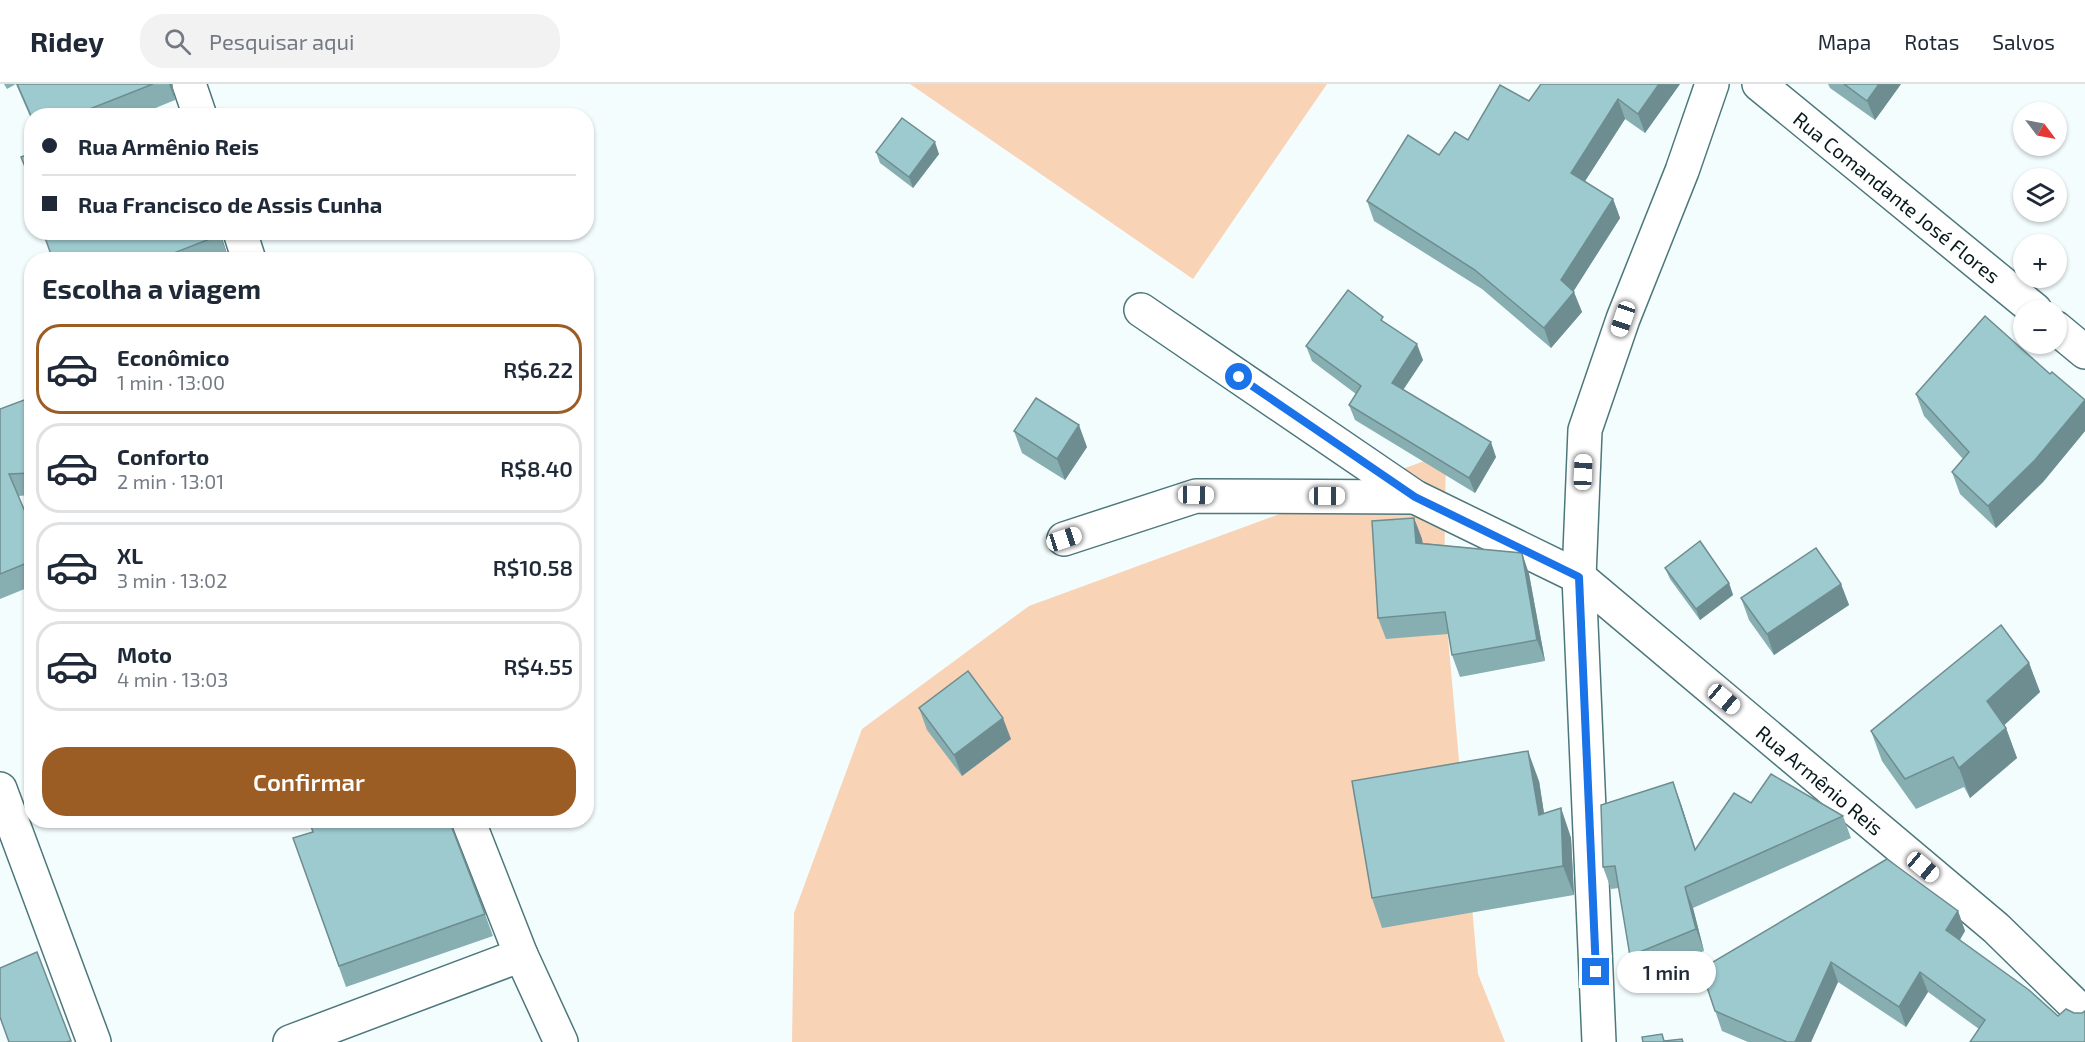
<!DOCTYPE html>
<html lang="pt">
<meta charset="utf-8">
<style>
:root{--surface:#fff;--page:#f2f2f3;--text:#1f2937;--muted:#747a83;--line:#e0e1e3;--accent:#9b5d24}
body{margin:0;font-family:"Exo 2",sans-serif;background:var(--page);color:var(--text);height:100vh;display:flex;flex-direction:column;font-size:22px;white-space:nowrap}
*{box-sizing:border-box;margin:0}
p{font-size:20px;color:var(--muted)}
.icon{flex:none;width:33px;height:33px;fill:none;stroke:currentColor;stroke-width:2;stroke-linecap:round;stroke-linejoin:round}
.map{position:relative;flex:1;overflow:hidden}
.drawer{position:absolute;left:24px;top:168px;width:570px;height:576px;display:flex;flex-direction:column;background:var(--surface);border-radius:24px;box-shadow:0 2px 4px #0004}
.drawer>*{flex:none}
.top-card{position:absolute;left:24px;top:24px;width:570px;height:132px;border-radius:24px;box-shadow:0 2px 4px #0004;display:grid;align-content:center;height:132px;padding:0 18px;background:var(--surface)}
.needle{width:39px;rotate:122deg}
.buttons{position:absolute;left:2013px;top:18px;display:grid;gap:12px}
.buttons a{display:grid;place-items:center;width:54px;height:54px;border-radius:50%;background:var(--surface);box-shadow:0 2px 4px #0004;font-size:30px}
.end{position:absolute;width:27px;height:27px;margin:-14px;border:8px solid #1a73e8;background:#fff;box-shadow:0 0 0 3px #fff}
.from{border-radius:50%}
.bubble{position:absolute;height:42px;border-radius:21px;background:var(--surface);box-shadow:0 2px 4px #0004;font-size:20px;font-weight:600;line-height:42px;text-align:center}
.car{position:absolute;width:18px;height:36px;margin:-18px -9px;border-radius:8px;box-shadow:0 0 4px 2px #0007;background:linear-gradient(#fff 24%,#345 0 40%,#fff 0 76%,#345 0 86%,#fff 0)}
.top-card b{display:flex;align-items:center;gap:21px;height:57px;font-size:22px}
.top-card b+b{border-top:2px solid var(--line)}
.top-card i{width:15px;height:15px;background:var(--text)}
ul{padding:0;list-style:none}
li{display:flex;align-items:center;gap:18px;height:90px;margin:0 12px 9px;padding:0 6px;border:3px solid var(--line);border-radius:24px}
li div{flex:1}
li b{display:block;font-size:22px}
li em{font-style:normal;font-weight:600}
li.on{border-color:var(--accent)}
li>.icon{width:54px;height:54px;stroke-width:1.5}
h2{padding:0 18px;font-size:27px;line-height:72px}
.primary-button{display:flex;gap:12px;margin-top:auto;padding:12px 18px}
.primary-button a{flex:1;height:69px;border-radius:24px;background:var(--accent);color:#fff;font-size:24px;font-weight:600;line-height:69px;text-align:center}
header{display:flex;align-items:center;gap:36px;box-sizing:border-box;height:84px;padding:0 30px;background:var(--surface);border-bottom:2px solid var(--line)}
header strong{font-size:28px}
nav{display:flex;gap:33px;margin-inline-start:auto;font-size:21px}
.search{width:420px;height:54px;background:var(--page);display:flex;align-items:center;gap:15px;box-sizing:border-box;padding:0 21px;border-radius:24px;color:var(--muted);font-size:22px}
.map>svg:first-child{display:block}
.green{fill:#f9d3b6}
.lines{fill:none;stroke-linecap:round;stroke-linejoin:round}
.minor-casing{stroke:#4c777b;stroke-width:36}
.minor{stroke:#fff;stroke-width:33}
.wall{fill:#87aeb1}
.shaded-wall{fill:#6e8d90}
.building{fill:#9dcace;stroke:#6e8d90;stroke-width:1.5}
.route{stroke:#1a73e8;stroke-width:8}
.labels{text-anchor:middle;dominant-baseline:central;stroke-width:5;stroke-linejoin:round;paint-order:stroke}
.street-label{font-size:20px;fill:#07191b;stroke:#fff}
</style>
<header>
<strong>Ridey</strong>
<div class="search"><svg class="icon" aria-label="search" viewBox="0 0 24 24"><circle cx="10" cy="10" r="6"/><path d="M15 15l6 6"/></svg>Pesquisar aqui</div>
<nav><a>Mapa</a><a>Rotas</a><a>Salvos</a></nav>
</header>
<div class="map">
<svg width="2085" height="958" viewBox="0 0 2085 958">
<rect width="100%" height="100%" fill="#f4fdfe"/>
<g class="green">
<path d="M 910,0 L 1327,0 L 1193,195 Z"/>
<path d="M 1446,369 L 1444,508 L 1478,890 L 1505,958 L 792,958 L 794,829 L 862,645 L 1029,522 Z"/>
</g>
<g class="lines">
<defs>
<g id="minor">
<path d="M 189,0 L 200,32"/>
<path d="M 1759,0 L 2035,226"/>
<path d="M 240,148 L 249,176"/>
<path d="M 1141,226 L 1415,413 L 1579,493 L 1996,844 L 2085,931"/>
<path d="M 2056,244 L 2085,268"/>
<path d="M 1064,455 L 1196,412 L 1415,413"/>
<path d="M 0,705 L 94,958"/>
<path d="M 468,736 L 521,871 L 561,958"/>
<path d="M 290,958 L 521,871"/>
<path d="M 1599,958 L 1579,493 L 1585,346 L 1623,235 L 1682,87 L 1712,0"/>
</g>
</defs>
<use href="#minor" class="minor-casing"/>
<use href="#minor" class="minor"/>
</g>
<g class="wall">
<path d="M 4,0 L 172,0 L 175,16 L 136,32 L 32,32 L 32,37 L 16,0 L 7,5 Z"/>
<path d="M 1680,0 L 1645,49 L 1625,35 L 1585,97 L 1613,115 L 1620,134 L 1573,207 L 1582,228 L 1551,264 L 1482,205 L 1374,137 L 1367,117 L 1439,71 L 1468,56 L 1529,17 Z"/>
<path d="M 1828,0 L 1901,0 L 1875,36 L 1830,4 Z"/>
<path d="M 876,68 L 939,70 L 913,104 L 880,79 Z"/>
<path d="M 43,148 L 222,148 L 222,154 L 229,176 L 53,176 Z"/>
<path d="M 1385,239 L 1423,276 L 1403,306 L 1496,373 L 1475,409 L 1355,336 L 1349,321 L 1356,310 L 1312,277 L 1306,262 Z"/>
<path d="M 2050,290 L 2085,316 L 2085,347 L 2043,398 L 1996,444 L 1960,410 L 1952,388 L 1963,375 L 1924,332 L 1916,310 Z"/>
<path d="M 32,313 L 32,411 L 18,412 L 32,444 L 32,502 L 0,515 L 0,325 Z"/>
<path d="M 1014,347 L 1087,363 L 1065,396 L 1022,369 Z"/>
<path d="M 1414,434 L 1422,455 L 1423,459 L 1522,469 L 1529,490 L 1545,577 L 1460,593 L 1452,571 L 1448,550 L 1386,555 L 1378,534 Z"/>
<path d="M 1665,484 L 1729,499 L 1733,511 L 1700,536 L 1670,495 Z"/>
<path d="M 1841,500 L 1849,521 L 1774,571 L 1749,536 L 1741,514 Z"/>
<path d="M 2029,579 L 2040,608 L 2004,641 L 2006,644 L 2017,674 L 1970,714 L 1964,703 L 1916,725 L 1882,677 L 1871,647 Z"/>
<path d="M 919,624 L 1011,655 L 962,692 L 927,646 Z"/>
<path d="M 1539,697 L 1544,730 L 1561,724 L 1571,754 L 1574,811 L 1382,844 L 1372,814 Z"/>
<path d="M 1751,719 L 1843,732 L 1851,754 L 1693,824 L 1704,867 L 1638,894 L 1630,872 L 1619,804 L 1611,805 L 1603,783 L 1681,720 L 1695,765 Z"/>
<path d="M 313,748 L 485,830 L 493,852 L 346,903 L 293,754 Z"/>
<path d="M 1958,827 L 1965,847 L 1960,856 L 2085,958 L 1979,945 L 1928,908 L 1906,943 L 1838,898 L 1811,958 L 1748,958 L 1722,947 L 1701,885 Z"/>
</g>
<g class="shaded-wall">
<path d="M 169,0 L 172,0 L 175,16 Z"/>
<path d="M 1659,0 L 1680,0 L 1645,49 L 1638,30 Z"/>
<path d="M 1879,0 L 1901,0 L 1875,36 L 1867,17 Z"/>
<path d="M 1618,15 L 1625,35 L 1578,108 L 1571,89 Z"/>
<path d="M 935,58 L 939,70 L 913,104 L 909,93 Z"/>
<path d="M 1613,115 L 1620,134 L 1568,216 L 1561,196 Z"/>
<path d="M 219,148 L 222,148 L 222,154 L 229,176 Z"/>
<path d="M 1574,208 L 1582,228 L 1551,264 L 1544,244 Z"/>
<path d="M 1417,260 L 1423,276 L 1397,315 L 1392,299 Z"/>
<path d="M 2085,316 L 2085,347 L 2043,398 L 1996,444 L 1988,422 Z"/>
<path d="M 1079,341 L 1087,363 L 1065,396 L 1057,375 Z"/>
<path d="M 1491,358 L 1496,373 L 1475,409 L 1469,394 Z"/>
<path d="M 1414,434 L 1422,455 L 1424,481 L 1416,459 Z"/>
<path d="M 1522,469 L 1529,490 L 1545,577 L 1537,556 Z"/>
<path d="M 1729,499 L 1733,511 L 1700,536 L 1696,525 Z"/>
<path d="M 1841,500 L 1849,521 L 1774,571 L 1767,550 Z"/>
<path d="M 2029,579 L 2040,608 L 1998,647 L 1987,617 Z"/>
<path d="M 1003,634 L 1011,655 L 962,692 L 954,671 Z"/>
<path d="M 2006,644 L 2017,674 L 1970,714 L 1959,684 Z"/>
<path d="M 1528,667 L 1539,697 L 1549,761 L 1539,731 Z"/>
<path d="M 1673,698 L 1681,720 L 1703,788 L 1695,766 Z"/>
<path d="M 1561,724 L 1571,754 L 1574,811 L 1563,782 Z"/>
<path d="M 1685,803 L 1693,824 L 1704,867 L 1696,845 Z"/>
<path d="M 1958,827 L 1965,847 L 1953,866 L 1946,846 Z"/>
<path d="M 1831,878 L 1838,898 L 1811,958 L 1795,958 Z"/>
<path d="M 1920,888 L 1928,908 L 1906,943 L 1899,923 Z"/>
</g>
<g class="building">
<path d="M 17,0 L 153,0 L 72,32 L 32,32 L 32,34 Z"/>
<path d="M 1541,0 L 1659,0 L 1638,30 L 1618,15 L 1571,89 L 1613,115 L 1561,196 L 1574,208 L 1544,244 L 1475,186 L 1367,117 L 1408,51 L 1439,71 L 1455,48 L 1468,56 L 1500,1 L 1529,17 Z"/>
<path d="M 1844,0 L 1879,0 L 1867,17 Z"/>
<path d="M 902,34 L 935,58 L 909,93 L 876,68 Z"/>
<path d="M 32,69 L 32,100 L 21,73 Z"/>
<path d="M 43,148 L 219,148 L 220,151 L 156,176 L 53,176 Z"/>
<path d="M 1348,206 L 1383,233 L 1381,236 L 1417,260 L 1392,299 L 1491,358 L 1469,394 L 1349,321 L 1361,302 L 1306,262 Z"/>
<path d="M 1985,232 L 2050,290 L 2052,288 L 2085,316 L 2035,376 L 1988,422 L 1952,388 L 1969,368 L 1916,310 Z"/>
<path d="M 32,313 L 32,389 L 9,390 L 32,444 L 32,477 L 0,490 L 0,325 Z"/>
<path d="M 1036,314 L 1079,341 L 1057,375 L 1014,347 Z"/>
<path d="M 1414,434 L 1416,459 L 1522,469 L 1537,556 L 1452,571 L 1445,528 L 1378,534 L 1372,437 Z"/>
<path d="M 1700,457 L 1729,499 L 1696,525 L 1665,484 Z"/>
<path d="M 1816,464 L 1841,500 L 1767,550 L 1741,514 Z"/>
<path d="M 2001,541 L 2029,579 L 1987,617 L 2006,644 L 1959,684 L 1953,673 L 1905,695 L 1871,647 Z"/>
<path d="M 968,587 L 1003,634 L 954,671 L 919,624 Z"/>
<path d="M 1528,667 L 1539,731 L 1561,724 L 1563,782 L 1372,814 L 1352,697 Z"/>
<path d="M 1771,690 L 1843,732 L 1685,803 L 1696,845 L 1630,872 L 1615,782 L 1603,783 L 1601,721 L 1673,698 L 1695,766 L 1734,709 L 1751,719 Z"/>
<path d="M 309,736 L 449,736 L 485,830 L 339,882 L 293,754 L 313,748 Z"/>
<path d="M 1887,775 L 1958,827 L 1946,846 L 2029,906 L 2058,932 L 2066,925 L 2074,929 L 2082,929 L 2085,927 L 2085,958 L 1970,958 L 1985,936 L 1920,888 L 1899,923 L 1831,878 L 1795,958 L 1787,958 L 1715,927 L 1701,885 Z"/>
<path d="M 37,868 L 71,957 L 66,958 L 9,958 L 0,933 L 0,884 Z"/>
<path d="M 1662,950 L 1664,957 L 1682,955 L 1683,958 L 1643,958 L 1642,953 Z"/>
</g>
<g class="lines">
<path class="route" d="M 1239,293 L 1415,413 L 1579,493 L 1596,888"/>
</g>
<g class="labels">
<g class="street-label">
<text transform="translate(1897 113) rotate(39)">Rua Comandante José Flores</text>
<text transform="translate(1820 696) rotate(40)">Rua Armênio Reis</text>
</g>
</g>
</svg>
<div class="buttons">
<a><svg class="needle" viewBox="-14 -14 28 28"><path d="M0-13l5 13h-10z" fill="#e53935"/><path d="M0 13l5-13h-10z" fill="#747a83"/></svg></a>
<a><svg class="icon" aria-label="layers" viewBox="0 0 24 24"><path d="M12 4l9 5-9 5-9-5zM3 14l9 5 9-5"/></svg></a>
<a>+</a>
<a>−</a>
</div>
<i class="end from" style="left:1239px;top:293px"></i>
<i class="end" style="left:1596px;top:888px"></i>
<div class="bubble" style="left:1617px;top:867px;width:99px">1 min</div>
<i class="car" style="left:1623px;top:235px;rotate:199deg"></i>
<i class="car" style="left:1583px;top:388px;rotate:2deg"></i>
<i class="car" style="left:1196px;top:411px;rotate:91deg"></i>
<i class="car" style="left:1327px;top:412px;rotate:90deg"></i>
<i class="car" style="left:1064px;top:455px;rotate:72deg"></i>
<i class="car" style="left:1724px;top:615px;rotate:130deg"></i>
<i class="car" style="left:1923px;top:783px;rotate:130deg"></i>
<div class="top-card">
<b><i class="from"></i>Rua Armênio Reis</b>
<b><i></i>Rua Francisco de Assis Cunha</b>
</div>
<section class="drawer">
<h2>Escolha a viagem</h2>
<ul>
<li class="on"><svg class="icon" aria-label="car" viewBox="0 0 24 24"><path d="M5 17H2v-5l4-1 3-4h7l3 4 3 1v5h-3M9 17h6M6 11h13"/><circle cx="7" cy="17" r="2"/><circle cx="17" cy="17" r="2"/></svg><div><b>Econômico</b><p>1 min · 13:00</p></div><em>R$6.22</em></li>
<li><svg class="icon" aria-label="car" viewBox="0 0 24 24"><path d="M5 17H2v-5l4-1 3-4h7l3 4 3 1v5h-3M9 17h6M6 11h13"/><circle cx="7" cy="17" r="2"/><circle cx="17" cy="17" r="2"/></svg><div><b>Conforto</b><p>2 min · 13:01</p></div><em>R$8.40</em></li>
<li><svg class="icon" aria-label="car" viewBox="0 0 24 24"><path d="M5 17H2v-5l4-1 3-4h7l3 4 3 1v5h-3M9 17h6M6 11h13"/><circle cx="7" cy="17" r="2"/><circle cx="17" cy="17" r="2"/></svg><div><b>XL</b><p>3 min · 13:02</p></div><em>R$10.58</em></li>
<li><svg class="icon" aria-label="car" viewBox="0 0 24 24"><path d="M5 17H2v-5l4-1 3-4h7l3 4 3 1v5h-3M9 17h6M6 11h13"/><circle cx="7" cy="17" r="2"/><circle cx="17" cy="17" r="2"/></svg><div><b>Moto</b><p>4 min · 13:03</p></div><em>R$4.55</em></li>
</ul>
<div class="primary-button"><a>Confirmar</a></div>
</section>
</div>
